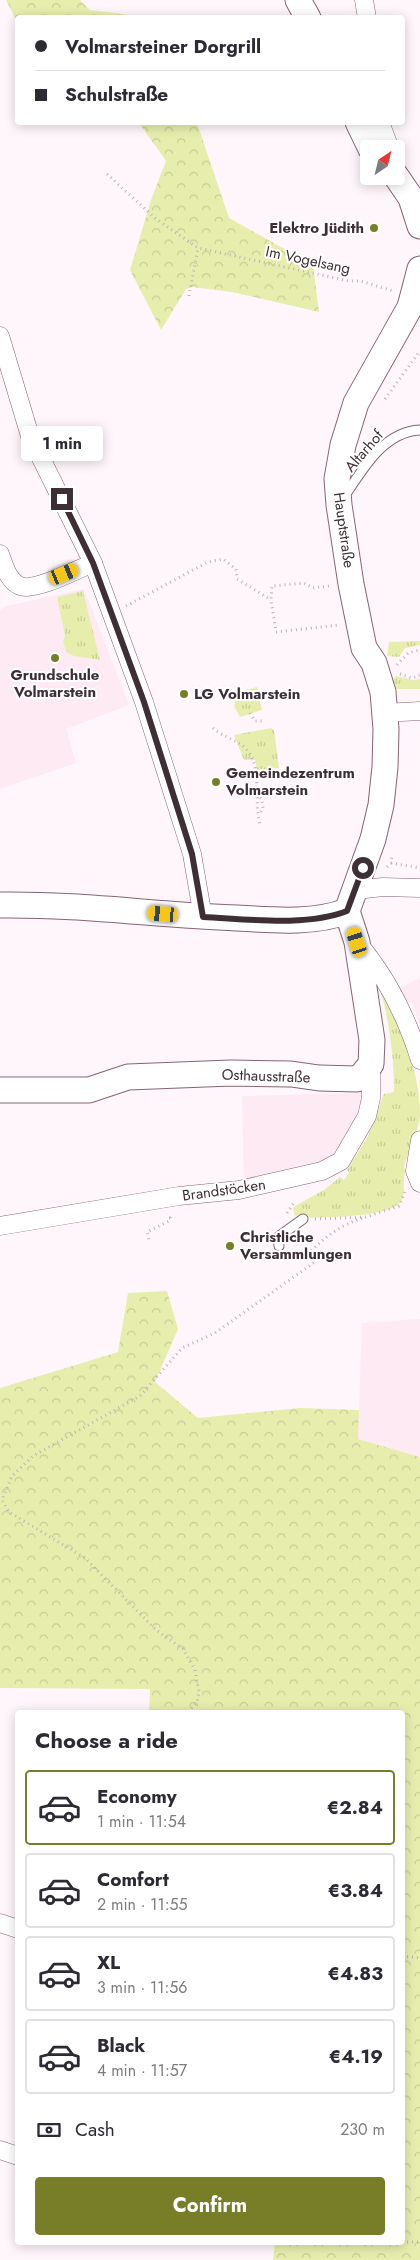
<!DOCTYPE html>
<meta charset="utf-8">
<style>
:root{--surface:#fff;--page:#f2f2f3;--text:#2b2b33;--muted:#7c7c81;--line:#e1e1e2;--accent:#787e28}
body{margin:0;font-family:Jost,sans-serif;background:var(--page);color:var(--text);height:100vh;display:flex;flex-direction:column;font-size:19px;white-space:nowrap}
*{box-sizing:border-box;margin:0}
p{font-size:16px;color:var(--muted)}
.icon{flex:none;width:28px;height:28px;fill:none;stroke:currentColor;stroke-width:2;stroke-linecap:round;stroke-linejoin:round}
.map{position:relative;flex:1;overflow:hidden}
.drawer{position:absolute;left:15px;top:1710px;width:390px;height:535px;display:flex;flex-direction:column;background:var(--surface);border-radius:5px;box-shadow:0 2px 12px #0003}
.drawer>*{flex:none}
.top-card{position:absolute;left:15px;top:15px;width:390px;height:110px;border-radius:5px;box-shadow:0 2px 12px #0003;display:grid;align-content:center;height:110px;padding:0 20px;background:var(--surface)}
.needle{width:32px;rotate:35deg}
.tools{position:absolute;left:360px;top:140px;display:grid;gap:10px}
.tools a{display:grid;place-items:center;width:45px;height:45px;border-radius:5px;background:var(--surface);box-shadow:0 2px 12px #0003;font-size:25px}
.end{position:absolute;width:22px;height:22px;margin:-11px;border:6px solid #3e2f36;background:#fff;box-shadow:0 0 0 2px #fff}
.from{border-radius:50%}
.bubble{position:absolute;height:35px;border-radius:5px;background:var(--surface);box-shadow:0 2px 12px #0003;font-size:16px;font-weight:700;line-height:35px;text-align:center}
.car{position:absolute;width:15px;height:30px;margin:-15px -8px;border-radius:6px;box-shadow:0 0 4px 1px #0007;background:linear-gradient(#f5c518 24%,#345 0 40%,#f5c518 0 76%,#345 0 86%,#f5c518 0)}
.top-card b{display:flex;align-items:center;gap:18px;height:48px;font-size:19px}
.top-card b+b{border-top:1px solid var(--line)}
.top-card i{width:12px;height:12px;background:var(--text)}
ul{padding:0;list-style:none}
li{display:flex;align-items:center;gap:15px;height:75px;margin:0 10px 8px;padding:0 10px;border:2px solid var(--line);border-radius:5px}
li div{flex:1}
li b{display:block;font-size:19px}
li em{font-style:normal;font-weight:700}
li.current{border-color:var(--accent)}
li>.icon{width:45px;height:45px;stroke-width:1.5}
h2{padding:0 20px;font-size:22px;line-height:60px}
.pay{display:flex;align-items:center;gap:12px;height:55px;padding:0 20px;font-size:19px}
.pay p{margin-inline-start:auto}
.cta{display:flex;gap:10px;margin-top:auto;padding:10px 20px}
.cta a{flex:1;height:58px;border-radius:5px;background:var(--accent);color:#fff;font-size:20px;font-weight:700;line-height:58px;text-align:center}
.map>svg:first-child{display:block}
.built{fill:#fdeaf3}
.grass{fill:url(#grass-tufts)}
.forest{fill:url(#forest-crowns)}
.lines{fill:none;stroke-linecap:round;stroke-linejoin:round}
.lane-casing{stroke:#846474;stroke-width:11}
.street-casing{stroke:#846474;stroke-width:19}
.secondary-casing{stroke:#846474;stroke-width:27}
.path{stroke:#bdb2b7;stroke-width:3;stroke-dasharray:1 4;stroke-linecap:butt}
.lane{stroke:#fff;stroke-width:9}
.street{stroke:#fff;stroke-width:18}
.secondary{stroke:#fff;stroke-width:25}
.route{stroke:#3e2f36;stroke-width:6}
.poi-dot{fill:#787e28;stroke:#fff;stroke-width:2}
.labels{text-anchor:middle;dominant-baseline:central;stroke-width:4;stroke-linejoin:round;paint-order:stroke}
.poi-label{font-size:15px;font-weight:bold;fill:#3e2f36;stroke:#fff;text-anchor:start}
.street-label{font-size:15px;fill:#3e2f36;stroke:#fff}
</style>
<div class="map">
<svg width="420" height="2260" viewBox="0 0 420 2260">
<defs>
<pattern id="grass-tufts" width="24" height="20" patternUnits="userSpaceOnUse" patternTransform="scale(1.25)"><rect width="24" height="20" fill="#e7eead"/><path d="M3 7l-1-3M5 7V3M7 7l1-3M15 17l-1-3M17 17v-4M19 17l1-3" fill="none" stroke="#c7cc95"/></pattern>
<pattern id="forest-crowns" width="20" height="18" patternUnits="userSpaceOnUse" patternTransform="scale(1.25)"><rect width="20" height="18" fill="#e7eead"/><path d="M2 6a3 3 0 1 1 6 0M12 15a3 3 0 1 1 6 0" fill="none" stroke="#c7cc95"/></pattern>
</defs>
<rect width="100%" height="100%" fill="#fef6fa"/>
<g class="built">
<path d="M 84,589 L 129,705 L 66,729 L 76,763 L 0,789 L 0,610 L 7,606 Z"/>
<path d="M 420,978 L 420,1024 L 412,1002 L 405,1004 L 397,989 Z"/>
<path d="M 365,1093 L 364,1108 L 344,1145 L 332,1156 L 319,1163 L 244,1182 L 242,1096 Z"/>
<path d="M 420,1319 L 420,1457 L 358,1439 L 362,1323 Z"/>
</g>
<g class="grass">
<path d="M 83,591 L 100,660 L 74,656 L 66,652 L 63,641 L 65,636 L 57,597 Z"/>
<path d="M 420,641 L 420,645 L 405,648 L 399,657 L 387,656 L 389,642 Z"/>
<path d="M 396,676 L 413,680 L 420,679 L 420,689 L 394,689 L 392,682 Z"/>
<path d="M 257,687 L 262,710 L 240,717 L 234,706 L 238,692 Z"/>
<path d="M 271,728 L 274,730 L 279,768 L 257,770 L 255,760 L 244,760 L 234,735 Z"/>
<path d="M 376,974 C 396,1019 420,1064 420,1116 C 418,1133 408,1150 404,1167 L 406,1171 C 401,1180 407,1192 401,1201 C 391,1218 323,1217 304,1218 L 302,1215 L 295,1216 L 293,1209 L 295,1206 L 324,1190 L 340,1177 L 344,1180 L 349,1173 L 347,1170 L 368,1136 L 384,1094 L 394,1092 C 394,1051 388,1014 376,974 Z"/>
</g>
<g class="forest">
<path d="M 6,0 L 80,0 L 90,10 L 146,17 L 18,18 L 17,22 Z"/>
<path d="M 139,123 L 197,123 L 229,218 L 313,265 L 319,312 L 232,292 L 192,287 L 186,289 L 161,330 L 130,270 L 152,197 L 166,161 Z"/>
<path d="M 167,1291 L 178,1329 L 155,1382 L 198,1418 L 300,1408 L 359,1410 L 358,1439 L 420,1457 L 420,2260 L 273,2260 L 275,2243 L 402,2242 L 402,1712 L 149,1712 L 150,1689 L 0,1688 L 0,1388 L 118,1352 L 128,1293 Z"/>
</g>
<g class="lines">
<defs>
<g id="lane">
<path d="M 344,497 C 363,469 383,432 420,430"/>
<path d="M 279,1246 L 278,1237 L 303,1219"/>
</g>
<g id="street">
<path d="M 364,0 L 367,18"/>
<path d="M 380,122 L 390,149"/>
<path d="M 0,336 L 30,436 L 93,563 L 144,702 L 192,854 L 203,917"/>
<path d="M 0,554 C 4,565 8,581 20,586 C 35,592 78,569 93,563"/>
<path d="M 384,713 L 420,711"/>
<path d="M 356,890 L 383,887 L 420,888"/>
<path d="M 357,942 C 386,976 407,1018 420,1060"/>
<path d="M 420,1140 L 415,1171 L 420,1183"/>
<path d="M 0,1226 L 179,1196 L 239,1190 L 322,1171 L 341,1161 L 367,1116 L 371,1098 L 371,1064"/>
<path d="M 0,1923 L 18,1929"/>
<path d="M 0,2150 L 18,2156"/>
</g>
<g id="secondary">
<path d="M 298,0 L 308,18"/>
<path d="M 358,122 L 371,149"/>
<path d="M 396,176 L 411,198 L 420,226"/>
<path d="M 0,905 C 79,904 158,915 237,918 C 272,920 314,924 347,911"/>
<path d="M 347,911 L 373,839 L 381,805 L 385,767 L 386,729 L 383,692 L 374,663 L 364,648 L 351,584 L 339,505 L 337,479 L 343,445 L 356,403 L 410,307 L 420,269"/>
<path d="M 0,1090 L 89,1090 L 128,1077 L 231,1073 L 291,1074 L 319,1078 L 357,1079 L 363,1074 L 371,1064 L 372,1040 L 357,942 L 347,911"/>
</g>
</defs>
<use href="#lane" class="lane-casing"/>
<use href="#street" class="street-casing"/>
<use href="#secondary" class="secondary-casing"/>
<g class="path">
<path d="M 107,174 L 156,219 L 198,248 L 349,281 L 361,281 L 393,291"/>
<path d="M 189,296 L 198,248"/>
<path d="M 385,399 L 420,351"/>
<path d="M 329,586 L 313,588 L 304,583 L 272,586 L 271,600 L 276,632 L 339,625"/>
<path d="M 126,606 L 208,562 L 223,559 L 236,569 L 237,579 L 271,600"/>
<path d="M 397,665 L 408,653 L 420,650"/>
<path d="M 400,674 L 412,678 L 420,675"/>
<path d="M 250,713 L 255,721 L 265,721"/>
<path d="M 213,728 C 223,737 234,739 243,746 C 264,763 253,799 260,824"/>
<path d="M 256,795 L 262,799 L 263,809 L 258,815"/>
<path d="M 391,863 L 420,868"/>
<path d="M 387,867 L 391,863 L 392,855"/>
<path d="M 287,1213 L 295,1201"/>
<path d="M 315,1219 L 366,1217 L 399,1206 L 405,1192"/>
<path d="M 149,1239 L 147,1232 L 169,1221 L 170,1218 L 167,1218"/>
<path d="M 188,1712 L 197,1702 L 199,1692 L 195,1670 L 183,1649 L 156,1630 L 85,1558 L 9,1512 L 2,1500 L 12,1476 L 33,1456 L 140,1396 L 182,1348 L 215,1333 L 319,1259 L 303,1259 C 322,1239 339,1225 366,1217"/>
<path d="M 402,1956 L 420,1958"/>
<path d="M 402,2242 L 420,2242"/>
</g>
<use href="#lane" class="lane"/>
<use href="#street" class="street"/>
<use href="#secondary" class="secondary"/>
</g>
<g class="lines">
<path class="route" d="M 62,499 L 93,563 L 144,702 L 192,854 L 203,917 C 247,919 306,927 347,911 L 363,868"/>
</g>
<g class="poi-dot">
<circle cx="374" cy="228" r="5"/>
<circle cx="55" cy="658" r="5"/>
<circle cx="184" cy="694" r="5"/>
<circle cx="216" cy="782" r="5"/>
<circle cx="230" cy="1246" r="5"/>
</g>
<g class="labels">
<g class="poi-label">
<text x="364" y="228" text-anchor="end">Elektro Jüdith</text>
<text x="55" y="675" text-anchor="middle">Grundschule<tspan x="55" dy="17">Volmarstein</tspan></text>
<text x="194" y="694">LG Volmarstein</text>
<text x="226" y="773">Gemeindezentrum<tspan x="226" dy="17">Volmarstein</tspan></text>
<text x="240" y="1237">Christliche<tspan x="240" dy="17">Versammlungen</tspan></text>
</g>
<g class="street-label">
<text transform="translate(308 260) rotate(12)">Im Vogelsang</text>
<text transform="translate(364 451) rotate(-49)">Altarhof</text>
<text transform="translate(344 530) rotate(82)">Hauptstraße</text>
<text transform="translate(266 1076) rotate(2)">Osthausstraße</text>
<text transform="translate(224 1190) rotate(-8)">Brandstöcken</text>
</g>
</g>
</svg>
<div class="tools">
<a><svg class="needle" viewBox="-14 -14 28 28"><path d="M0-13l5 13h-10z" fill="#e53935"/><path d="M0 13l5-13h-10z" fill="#7c7c81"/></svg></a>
</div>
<i class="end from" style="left:363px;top:868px"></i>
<i class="end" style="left:62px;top:499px"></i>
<div class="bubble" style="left:21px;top:426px;width:82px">1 min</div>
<i class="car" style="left:64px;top:574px;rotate:68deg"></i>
<i class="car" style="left:163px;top:914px;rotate:275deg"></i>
<i class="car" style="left:357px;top:942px;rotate:342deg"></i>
<div class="top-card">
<b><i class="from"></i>Volmarsteiner Dorgrill</b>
<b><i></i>Schulstraße</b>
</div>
<section class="drawer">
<h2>Choose a ride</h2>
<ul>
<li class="current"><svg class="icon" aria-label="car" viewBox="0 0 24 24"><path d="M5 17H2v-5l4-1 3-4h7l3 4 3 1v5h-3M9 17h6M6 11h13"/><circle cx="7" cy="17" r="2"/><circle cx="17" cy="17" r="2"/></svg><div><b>Economy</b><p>1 min · 11:54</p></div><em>€2.84</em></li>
<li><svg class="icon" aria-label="car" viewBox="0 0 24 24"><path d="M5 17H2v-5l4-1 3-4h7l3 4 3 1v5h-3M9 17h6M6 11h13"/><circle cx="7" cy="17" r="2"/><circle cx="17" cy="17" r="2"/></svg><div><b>Comfort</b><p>2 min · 11:55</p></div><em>€3.84</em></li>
<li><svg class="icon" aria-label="car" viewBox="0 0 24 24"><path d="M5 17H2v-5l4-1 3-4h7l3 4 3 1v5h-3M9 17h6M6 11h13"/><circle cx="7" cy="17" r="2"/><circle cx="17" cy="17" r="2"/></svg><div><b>XL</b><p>3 min · 11:56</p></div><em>€4.83</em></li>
<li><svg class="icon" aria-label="car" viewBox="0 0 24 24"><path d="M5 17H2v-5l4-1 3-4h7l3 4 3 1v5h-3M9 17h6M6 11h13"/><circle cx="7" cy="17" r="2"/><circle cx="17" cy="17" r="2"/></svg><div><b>Black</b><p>4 min · 11:57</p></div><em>€4.19</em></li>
</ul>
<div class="pay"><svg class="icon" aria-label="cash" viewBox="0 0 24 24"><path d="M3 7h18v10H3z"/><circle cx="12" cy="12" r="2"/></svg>Cash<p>230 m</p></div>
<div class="cta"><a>Confirm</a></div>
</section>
</div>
